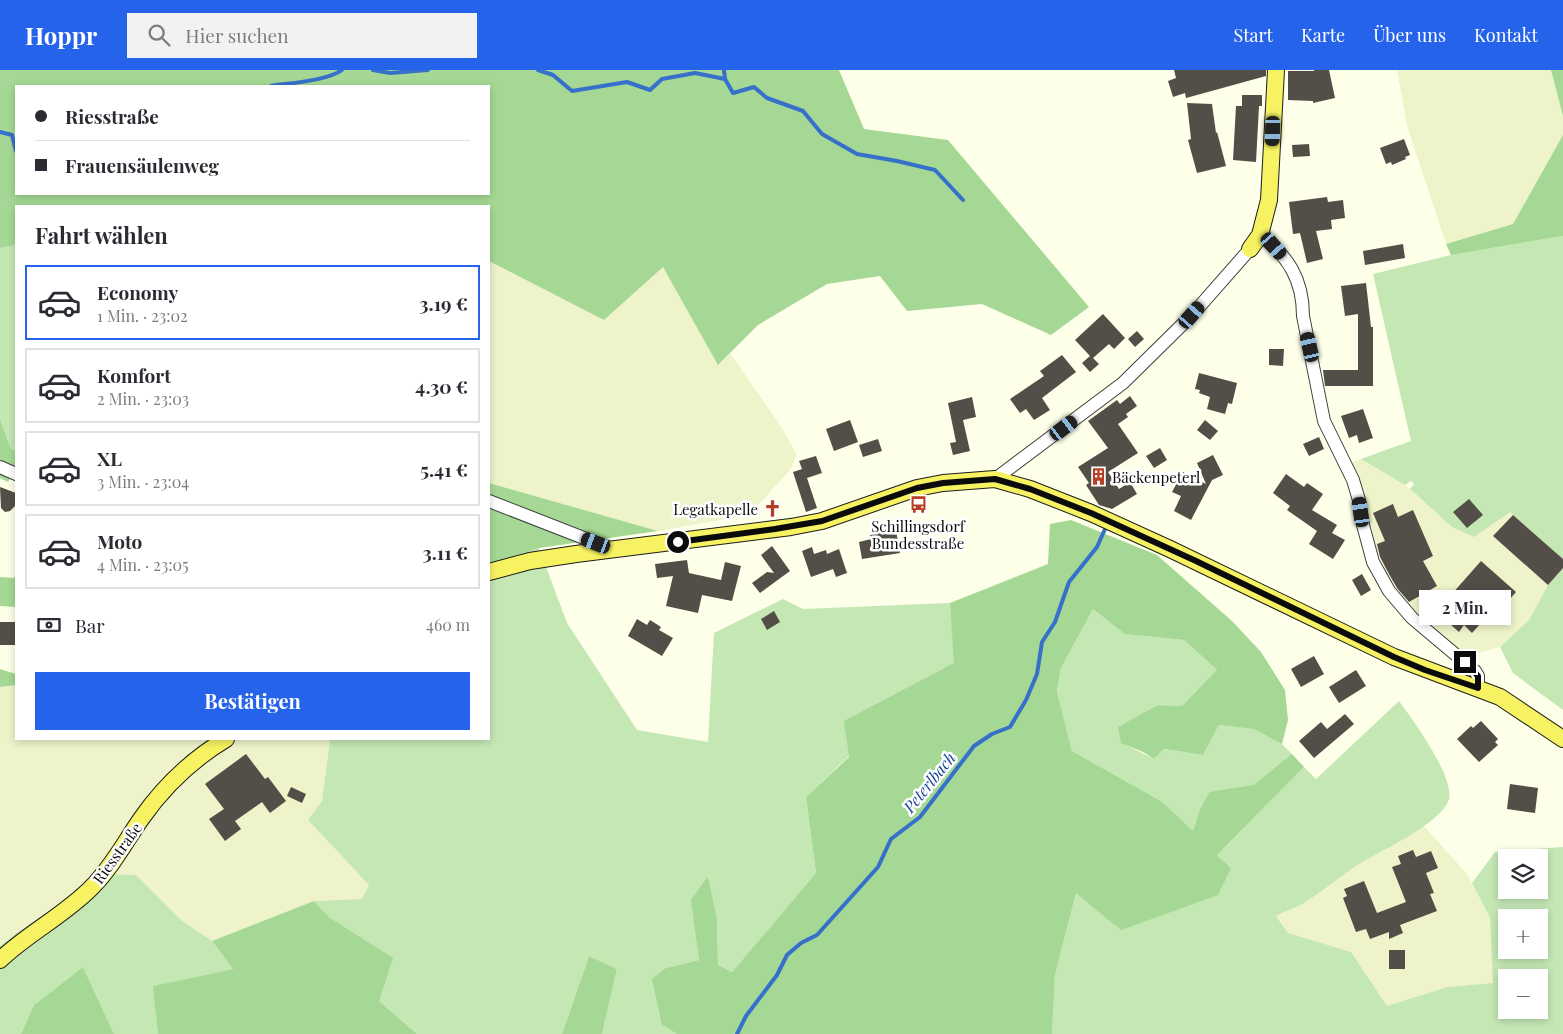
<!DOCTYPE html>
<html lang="de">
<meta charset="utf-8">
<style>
:root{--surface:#fff;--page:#f2f2f3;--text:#2b2b33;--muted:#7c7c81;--line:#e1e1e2;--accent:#2563eb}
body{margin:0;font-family:"Playfair Display",serif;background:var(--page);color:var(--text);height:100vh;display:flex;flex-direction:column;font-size:19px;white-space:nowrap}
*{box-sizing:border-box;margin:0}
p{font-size:16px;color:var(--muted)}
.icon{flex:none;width:28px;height:28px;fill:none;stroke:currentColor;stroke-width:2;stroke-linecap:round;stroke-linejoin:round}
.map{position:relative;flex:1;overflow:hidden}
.sheet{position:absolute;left:15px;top:135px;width:475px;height:535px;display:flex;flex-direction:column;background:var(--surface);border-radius:0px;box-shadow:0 2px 8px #0003}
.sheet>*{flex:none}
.banner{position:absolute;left:15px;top:15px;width:475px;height:110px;border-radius:0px;box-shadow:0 2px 8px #0003;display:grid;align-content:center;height:110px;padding:0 20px;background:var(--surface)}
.controls{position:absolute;left:1498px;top:779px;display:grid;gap:10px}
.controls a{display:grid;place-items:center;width:50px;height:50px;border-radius:0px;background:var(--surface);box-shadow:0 2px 8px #0003;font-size:25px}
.end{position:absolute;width:22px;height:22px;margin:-11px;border:6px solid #0b0b0b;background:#fff;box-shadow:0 0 0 2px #fff}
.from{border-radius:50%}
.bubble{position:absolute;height:35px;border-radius:0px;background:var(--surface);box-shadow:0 2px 8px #0003;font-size:16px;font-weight:700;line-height:35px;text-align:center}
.car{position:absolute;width:15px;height:30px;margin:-15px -8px;border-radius:6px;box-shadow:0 0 4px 1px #0007;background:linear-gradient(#222 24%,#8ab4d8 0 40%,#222 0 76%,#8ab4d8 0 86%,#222 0)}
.banner b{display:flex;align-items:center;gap:18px;height:48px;font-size:19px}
.banner b+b{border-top:1px solid var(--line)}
.banner i{width:12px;height:12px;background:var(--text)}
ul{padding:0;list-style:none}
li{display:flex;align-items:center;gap:15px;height:75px;margin:0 10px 8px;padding:0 10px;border:2px solid var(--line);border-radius:0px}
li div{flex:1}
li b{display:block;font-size:19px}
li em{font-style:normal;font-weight:700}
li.on{border-color:var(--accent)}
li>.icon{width:45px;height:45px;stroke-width:1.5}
h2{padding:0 20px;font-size:22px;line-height:60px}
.pay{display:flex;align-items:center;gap:12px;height:55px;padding:0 20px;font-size:19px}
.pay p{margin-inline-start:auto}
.primary-button{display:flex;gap:10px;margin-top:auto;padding:10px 20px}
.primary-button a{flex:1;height:58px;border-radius:0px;background:var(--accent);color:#fff;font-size:20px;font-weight:700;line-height:58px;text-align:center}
header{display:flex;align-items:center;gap:30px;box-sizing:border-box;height:70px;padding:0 25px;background:var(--accent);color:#fff}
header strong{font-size:24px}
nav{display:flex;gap:28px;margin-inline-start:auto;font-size:18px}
.search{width:350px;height:45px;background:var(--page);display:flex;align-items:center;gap:12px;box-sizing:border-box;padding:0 18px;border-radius:0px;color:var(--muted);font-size:19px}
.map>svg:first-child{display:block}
.farmland{fill:#eef3ca}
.green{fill:#c4e7b4;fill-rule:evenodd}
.forest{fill:#a4d894;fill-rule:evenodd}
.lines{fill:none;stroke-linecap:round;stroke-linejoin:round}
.stream{stroke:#3770ca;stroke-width:4}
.building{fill:#534e47}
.minor-casing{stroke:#3e3e3e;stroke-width:14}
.major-casing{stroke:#1c1c1c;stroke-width:18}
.minor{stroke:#fff;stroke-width:12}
.major{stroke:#f6f261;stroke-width:16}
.route{stroke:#0b0b0b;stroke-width:6}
.labels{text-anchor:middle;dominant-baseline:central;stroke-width:5;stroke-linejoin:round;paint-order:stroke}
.poi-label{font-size:15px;fill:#0b0b0b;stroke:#fff;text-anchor:start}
.street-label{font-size:15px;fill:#0b0b0b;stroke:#fff}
.water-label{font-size:16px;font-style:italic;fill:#174499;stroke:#fff}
</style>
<header>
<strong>Hoppr</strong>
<div class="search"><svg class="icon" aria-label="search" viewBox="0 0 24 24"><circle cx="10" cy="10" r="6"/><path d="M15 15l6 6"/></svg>Hier suchen</div>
<nav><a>Start</a><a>Karte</a><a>Über uns</a><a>Kontakt</a></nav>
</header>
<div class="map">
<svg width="1563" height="964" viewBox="0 0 1563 964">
<rect width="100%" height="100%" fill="#feffe9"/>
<g class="farmland">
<path d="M 1397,0 L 1551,0 L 1563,46 L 1563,65 L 1513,154 L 1446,174 L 1407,56 Z"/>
<path d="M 489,191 L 604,250 L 663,197 L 719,295 L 730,283 L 782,358 L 797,385 L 790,400 L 760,433 L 743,446 L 658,461 L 489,413 Z"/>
<path d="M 1361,389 L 1405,415 L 1452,457 L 1510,442 L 1563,489 L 1563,498 L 1548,515 L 1529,550 L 1500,577 L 1467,586 L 1406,534 L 1388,505 L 1375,475 L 1369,444 L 1352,392 Z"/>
<path d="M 16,615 L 16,669 L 330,669 L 322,731 L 308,750 L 369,815 L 362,829 L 314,831 L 212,871 L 181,850 L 136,805 L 55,839 L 15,864 L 0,876 L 0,617 Z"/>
<path d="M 1424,756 L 1467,804 L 1490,848 L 1494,913 L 1447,917 L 1387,936 L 1351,882 L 1288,863 L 1276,845 L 1302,834 L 1355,796 Z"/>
</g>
<g class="green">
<path d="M 1563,166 L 1563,489 L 1510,442 L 1474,467 L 1452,457 L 1410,419 L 1414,414 L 1411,411 L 1405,415 L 1361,389 L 1411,371 L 1373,204 L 1451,185 Z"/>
<path d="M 16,175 L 16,380 L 11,379 L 0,349 L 0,178 Z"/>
<path d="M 539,478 L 567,553 L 637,660 L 708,672 L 714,563 L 783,529 L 803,539 L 950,533 L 955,593 L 845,651 L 849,686 L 806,727 L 816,803 L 732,902 L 718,895 L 717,848 L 708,806 L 692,830 L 699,890 L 666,898 L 662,955 L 677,964 L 602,964 L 617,899 L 589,886 L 562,964 L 417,964 L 379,931 L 330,848 L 314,831 L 362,829 L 369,815 L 308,750 L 322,731 L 330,669 L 489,669 L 489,494 Z"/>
<path d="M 1563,498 L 1563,640 L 1513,603 L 1500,577 L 1529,550 L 1548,515 Z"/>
<path d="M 1093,539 L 1126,564 L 1184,570 L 1218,601 L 1182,636 L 1158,635 L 1122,673 L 1154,689 L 1164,679 L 1203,685 L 1219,655 L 1253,659 L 1282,674 L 1292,684 L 1253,715 L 1200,739 L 1193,762 L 1161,731 L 1072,681 L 1057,621 L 1061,598 Z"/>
<path d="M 1399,631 C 1413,650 1454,706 1449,729 C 1442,754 1376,783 1354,797 C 1337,809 1321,822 1304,833 C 1295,838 1285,841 1276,846 L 1288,863 L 1351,882 L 1387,936 L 1447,917 L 1493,913 L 1490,848 L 1472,813 L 1495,782 L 1563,777 L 1563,964 L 1052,964 L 1055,905 L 1076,823 L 1231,798 L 1217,785 L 1304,697 L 1316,709 ZM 1506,788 L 1539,788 L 1539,820 L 1506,820 ZM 1506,848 L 1539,848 L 1539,880 L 1506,880 ZM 1506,908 L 1539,908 L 1539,940 L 1506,940 Z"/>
<path d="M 94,804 L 136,805 L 181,850 L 212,871 L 233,899 L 154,916 L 158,964 L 114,964 L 83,897 L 34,935 L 21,964 L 0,964 L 0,876 L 15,864 L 55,839 Z"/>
</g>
<g class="forest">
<path d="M 0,0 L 839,0 L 864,59 L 948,70 L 1089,237 L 1051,265 L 982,234 L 907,241 L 880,206 L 827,214 L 758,255 L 718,295 L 663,197 L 604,250 L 489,191 L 489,136 L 16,136 L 16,175 L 0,178 ZM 489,16 L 489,124 L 16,124 L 16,16 Z"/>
<path d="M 1551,0 L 1563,0 L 1563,46 Z"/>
<path d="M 1563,65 L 1563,166 L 1451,185 L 1446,174 L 1513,154 Z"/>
<path d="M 0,349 L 11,379 L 16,380 L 16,398 L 8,412 L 0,408 Z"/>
<path d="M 489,413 L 658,461 L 539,478 L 489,494 Z"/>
<path d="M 1071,450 L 1157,485 L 1232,551 L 1261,582 L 1285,620 L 1288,650 L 1282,674 L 1253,659 L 1219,655 L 1203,685 L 1164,679 L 1154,689 L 1143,682 L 1121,673 L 1118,657 L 1158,635 L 1182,636 L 1217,600 L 1184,570 L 1125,564 L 1093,539 L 1061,598 L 1057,621 L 1072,681 L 1161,731 L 1193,761 L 1200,739 L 1210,722 L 1253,715 L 1292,684 L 1304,697 L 1217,785 L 1231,798 L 1218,825 L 1121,860 L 1076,823 L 1055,905 L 1052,964 L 677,964 L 662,955 L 652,909 L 666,898 L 699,890 L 691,830 L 708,806 L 717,848 L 718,895 L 732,902 L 816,803 L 806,727 L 849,687 L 844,651 L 954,593 L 950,533 L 1048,494 L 1050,454 Z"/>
<path d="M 16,502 L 16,537 L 0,536 L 0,507 L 14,508 Z"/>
<path d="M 0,599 L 16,604 L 16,615 L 0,617 Z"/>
<path d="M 314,831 L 330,848 L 393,888 L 379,931 L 417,964 L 158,964 L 153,916 L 233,899 L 212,871 Z"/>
<path d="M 589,886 L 617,899 L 602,964 L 562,964 Z"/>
<path d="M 83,897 L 114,964 L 21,964 L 34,935 Z"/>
</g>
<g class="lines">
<g class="stream">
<path d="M 373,0 L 390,3 L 428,0"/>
<path d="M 538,0 L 553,5 L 572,21 L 627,12 L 650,20 L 662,9 L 695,3 L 725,9"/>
<path d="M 724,0 L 725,9 L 733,23 L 754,17 L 767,28 L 803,41 L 822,64 L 857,84 L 897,91 L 935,100 L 963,130"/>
<path d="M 271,16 C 290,13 327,11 342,0"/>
<path d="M 0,62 L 12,65 L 16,81"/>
<path d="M 737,964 L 746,946 L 777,905 L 787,885 L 801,873 L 817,865 L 878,797 L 891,769 L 920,747 L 974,676 L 992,664 L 1010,657 L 1026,630 L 1037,604 L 1042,572 L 1055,552 L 1069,512 L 1097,477 L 1105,459"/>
</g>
</g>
<g class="building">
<path d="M 1174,0 L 1266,0 L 1266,6 L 1186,28 L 1185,23 L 1173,27 L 1168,11 L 1176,8 Z"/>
<path d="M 1314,0 L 1329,0 L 1335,28 L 1313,33 L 1313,31 L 1288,30 L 1288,1 L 1314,1 Z"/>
<path d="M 1242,25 L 1262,25 L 1262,36 L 1259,36 L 1256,92 L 1233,90 L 1236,36 L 1242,36 Z"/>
<path d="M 1187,33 L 1212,34 L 1216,63 L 1217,62 L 1226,96 L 1197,103 L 1188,70 L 1191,69 Z"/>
<path d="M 1404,69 L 1410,85 L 1405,87 L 1406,89 L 1392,95 L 1391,92 L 1386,94 L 1380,78 Z"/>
<path d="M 1309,74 L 1310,86 L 1293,87 L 1292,75 Z"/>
<path d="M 1327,127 L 1328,132 L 1343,130 L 1345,148 L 1331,150 L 1332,159 L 1316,161 L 1323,189 L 1307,193 L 1300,163 L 1293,164 L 1289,132 Z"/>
<path d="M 1403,174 L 1405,188 L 1365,195 L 1363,181 Z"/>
<path d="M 1366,213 L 1371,257 L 1373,257 L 1373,316 L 1325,316 L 1323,300 L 1358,300 L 1358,244 L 1345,246 L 1341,216 Z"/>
<path d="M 1103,244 L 1125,268 L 1114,279 L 1109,274 L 1093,288 L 1099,294 L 1090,302 L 1082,293 L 1090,286 L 1075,270 Z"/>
<path d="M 1137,261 L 1144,269 L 1135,277 L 1128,269 Z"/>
<path d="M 1269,279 L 1284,279 L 1283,296 L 1269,295 Z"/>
<path d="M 1062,285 L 1076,302 L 1042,328 L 1050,340 L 1034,350 L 1026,339 L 1020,343 L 1010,329 L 1044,306 L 1040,301 Z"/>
<path d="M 1199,303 L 1237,313 L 1232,334 L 1228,333 L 1225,344 L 1207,339 L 1210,327 L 1199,323 L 1200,320 L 1195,319 Z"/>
<path d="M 1130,326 L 1137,336 L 1126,344 L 1128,347 L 1118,354 L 1138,383 L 1108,402 L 1119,419 L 1130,412 L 1137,424 L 1112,439 L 1099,435 L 1086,415 L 1089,413 L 1078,397 L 1108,378 L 1088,351 L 1117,330 L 1120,334 Z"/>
<path d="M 972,327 L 976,347 L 963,350 L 970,381 L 953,385 L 950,373 L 956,372 L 948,333 Z"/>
<path d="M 1363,339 L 1373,368 L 1359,373 L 1357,365 L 1349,368 L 1341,346 Z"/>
<path d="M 850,350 L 858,372 L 834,381 L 826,359 Z"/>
<path d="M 1205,350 L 1218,361 L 1210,370 L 1197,360 Z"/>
<path d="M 1319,367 L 1324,379 L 1309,386 L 1303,374 Z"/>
<path d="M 878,369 L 882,381 L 863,387 L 859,375 Z"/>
<path d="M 1160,378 L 1167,390 L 1154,398 L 1146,386 Z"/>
<path d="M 1213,385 L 1223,405 L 1212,410 L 1191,450 L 1174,441 L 1181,426 L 1172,422 L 1183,402 L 1206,414 L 1197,393 Z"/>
<path d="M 816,386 L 822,403 L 807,408 L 817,438 L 806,442 L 793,402 L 802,399 L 799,391 Z"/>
<path d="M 1286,404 L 1304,417 L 1307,413 L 1323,424 L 1312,440 L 1337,455 L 1332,463 L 1345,470 L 1333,489 L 1309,474 L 1317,461 L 1287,440 L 1290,436 L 1273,423 Z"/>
<path d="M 0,417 L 16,423 L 16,435 L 10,441 L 5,442 L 1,438 Z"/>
<path d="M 1469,429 L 1483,445 L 1467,458 L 1453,442 Z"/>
<path d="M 1393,434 L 1398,447 L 1413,440 L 1433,486 L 1423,491 L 1437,516 L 1409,532 L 1397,518 L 1389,504 L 1380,487 L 1377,474 L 1385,471 L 1373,443 Z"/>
<path d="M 1513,445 L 1563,489 L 1563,498 L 1548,515 L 1493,466 Z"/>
<path d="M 896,460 L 900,483 L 862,489 L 859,472 L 871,469 L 870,465 Z"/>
<path d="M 772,476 L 790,501 L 760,523 L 752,513 L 767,502 L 774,503 L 761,485 Z"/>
<path d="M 812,477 L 814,484 L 826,480 L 827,484 L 839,479 L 847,503 L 836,507 L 833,499 L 811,507 L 802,481 Z"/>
<path d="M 687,490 L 689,503 L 721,510 L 725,492 L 741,496 L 732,531 L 702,525 L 698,543 L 666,536 L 673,506 L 657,508 L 655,494 Z"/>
<path d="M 1481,491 L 1516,522 L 1502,538 L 1498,534 L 1472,563 L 1464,555 L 1459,562 L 1442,547 L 1449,539 L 1443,534 Z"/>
<path d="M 1362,504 L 1371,520 L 1361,526 L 1352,510 Z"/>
<path d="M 774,541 L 780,552 L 767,560 L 761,549 Z"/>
<path d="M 637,549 L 647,555 L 650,550 L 661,557 L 659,560 L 673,568 L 662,586 L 628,566 Z"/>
<rect x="0" y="552" width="16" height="23"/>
<path d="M 1314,586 L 1324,604 L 1301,617 L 1291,599 Z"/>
<path d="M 1356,600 L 1366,616 L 1339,633 L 1329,617 Z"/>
<path d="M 1345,644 L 1354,654 L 1314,688 L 1299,671 L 1321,652 L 1327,659 Z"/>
<path d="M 1481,651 L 1498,669 L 1495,672 L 1498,675 L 1479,692 L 1457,669 L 1471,656 L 1473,658 Z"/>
<path d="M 246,684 L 265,709 L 268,707 L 286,731 L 270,743 L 262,732 L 235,751 L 241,759 L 225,771 L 209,749 L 224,739 L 205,714 Z"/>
<path d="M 1510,714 L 1538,718 L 1535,743 L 1507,739 Z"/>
<path d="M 291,717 L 306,724 L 302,733 L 287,726 Z"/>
<path d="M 1413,780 L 1416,787 L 1431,781 L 1438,798 L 1426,803 L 1434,823 L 1430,824 L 1437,841 L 1400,855 L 1403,863 L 1389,869 L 1389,862 L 1370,869 L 1366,859 L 1356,862 L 1343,828 L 1347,826 L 1344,819 L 1364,811 L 1377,843 L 1406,832 L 1392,797 L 1401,794 L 1398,786 Z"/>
<rect x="1389" y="880" width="16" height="19"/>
</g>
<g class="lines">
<defs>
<g id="minor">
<path d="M 1260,165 C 1288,186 1303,209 1303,246 L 1324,351 L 1353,410 L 1359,430 L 1363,455 L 1373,492 L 1389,521 L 1412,548 L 1475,601 L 1478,606 L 1478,618"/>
<path d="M 0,397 L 16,404"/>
<path d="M 995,409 L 1123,313 L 1192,245 L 1250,179"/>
<path d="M 489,431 L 612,479"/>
</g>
<g id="major">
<path d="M 1250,179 L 1260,165 L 1269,130 L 1276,0"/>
<path d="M 489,502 L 530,491 L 576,484 L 791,457 L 822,451 L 917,418 L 943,413 L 995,409 L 1030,419 L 1091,443 L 1170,479 L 1394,587 L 1500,627 L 1563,669"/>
<path d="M 0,890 C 28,863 65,845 92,817 C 112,797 125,772 141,749 C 164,716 191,690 226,669"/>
</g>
</defs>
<use href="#minor" class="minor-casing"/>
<use href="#major" class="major-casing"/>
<use href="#minor" class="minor"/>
<use href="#major" class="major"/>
</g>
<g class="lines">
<path class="route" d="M 678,472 L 775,459 L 822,451 L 917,418 L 943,413 L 995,409 L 1030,419 L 1091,443 L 1196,491 L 1394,587 L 1425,600 L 1478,618 L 1478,606 L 1465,592"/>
</g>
<defs>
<symbol id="building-bare" viewBox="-9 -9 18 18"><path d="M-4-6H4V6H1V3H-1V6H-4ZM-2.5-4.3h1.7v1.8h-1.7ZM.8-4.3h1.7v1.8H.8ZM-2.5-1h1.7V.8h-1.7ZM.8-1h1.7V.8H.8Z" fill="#b73f26" stroke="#fff" stroke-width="2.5" paint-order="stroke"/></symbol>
<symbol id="bus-bare" viewBox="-9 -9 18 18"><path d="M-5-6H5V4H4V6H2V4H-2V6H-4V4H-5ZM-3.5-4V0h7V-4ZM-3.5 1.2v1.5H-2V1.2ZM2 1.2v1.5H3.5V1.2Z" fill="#b73f26" stroke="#fff" stroke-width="2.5" paint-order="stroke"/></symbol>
<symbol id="church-bare" viewBox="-9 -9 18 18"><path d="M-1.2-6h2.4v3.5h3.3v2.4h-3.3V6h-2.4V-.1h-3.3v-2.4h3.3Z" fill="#b73f26" stroke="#fff" stroke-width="2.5" paint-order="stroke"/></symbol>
</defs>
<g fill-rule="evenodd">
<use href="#building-bare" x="1086" y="394" width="25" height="25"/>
<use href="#bus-bare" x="906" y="422" width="25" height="25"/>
<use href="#church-bare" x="760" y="426" width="25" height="25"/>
</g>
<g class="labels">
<g class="poi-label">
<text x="1112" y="407">Bäckenpeterl</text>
<text x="758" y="439" text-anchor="end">Legatkapelle</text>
<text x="918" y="456" text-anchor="middle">Schillingsdorf<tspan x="918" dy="17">Bundesstraße</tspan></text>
</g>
<g class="street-label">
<text transform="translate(117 783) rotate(-54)">Riesstraße</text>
</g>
<g class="water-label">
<text transform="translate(929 712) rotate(-51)">Peterlbach</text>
</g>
</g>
</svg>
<div class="controls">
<a><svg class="icon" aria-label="layers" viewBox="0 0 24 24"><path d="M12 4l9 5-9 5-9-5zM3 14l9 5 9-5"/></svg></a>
<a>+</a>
<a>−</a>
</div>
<i class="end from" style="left:678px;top:472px"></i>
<i class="end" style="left:1465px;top:592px"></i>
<div class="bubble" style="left:1419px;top:520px;width:92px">2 Min.</div>
<i class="car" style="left:1273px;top:61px;rotate:182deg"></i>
<i class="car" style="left:1274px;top:176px;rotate:139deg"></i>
<i class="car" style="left:1192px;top:245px;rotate:41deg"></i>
<i class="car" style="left:1310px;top:277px;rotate:347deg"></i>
<i class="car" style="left:1064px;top:358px;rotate:53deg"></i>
<i class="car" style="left:1361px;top:442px;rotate:352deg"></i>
<i class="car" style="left:596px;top:473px;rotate:291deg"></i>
<div class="banner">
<b><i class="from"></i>Riesstraße</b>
<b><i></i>Frauensäulenweg</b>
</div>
<section class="sheet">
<h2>Fahrt wählen</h2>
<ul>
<li class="on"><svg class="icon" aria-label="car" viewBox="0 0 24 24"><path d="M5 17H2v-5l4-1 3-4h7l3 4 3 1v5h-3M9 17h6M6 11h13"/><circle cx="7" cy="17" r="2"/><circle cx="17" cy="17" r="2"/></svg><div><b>Economy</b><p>1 Min. · 23:02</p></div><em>3.19 €</em></li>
<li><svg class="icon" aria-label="car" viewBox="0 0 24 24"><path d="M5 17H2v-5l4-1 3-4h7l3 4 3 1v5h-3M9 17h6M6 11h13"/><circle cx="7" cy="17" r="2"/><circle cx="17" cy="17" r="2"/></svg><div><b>Komfort</b><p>2 Min. · 23:03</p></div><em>4.30 €</em></li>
<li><svg class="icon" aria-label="car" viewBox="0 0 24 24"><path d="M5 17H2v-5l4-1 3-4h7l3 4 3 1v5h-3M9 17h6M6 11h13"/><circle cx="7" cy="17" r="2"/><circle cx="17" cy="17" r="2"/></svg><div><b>XL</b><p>3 Min. · 23:04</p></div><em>5.41 €</em></li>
<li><svg class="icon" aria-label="car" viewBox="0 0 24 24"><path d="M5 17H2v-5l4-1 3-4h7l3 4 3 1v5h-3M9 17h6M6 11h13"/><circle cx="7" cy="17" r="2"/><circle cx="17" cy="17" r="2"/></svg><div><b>Moto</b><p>4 Min. · 23:05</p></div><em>3.11 €</em></li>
</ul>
<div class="pay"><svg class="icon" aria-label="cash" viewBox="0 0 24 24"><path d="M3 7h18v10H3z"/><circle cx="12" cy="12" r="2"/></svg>Bar<p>460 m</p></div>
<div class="primary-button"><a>Bestätigen</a></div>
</section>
</div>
